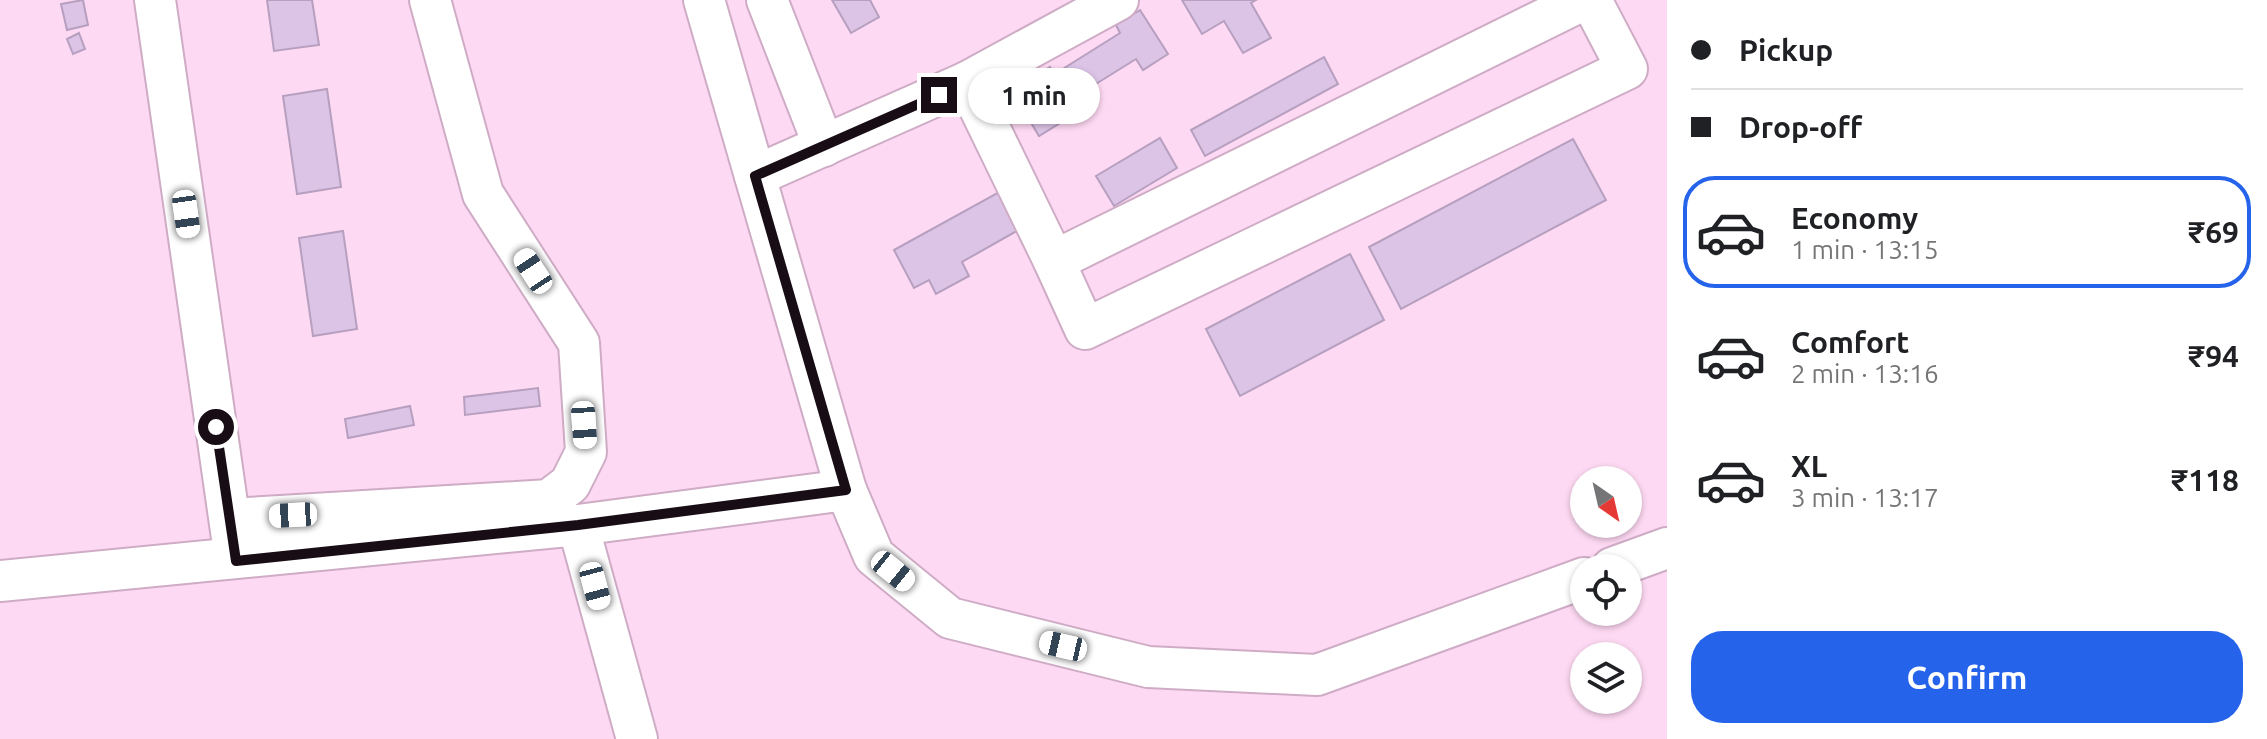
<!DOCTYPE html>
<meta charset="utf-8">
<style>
:root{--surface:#fff;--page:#f2f2f2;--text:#202124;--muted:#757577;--line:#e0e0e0;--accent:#2563eb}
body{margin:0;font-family:Ubuntu,sans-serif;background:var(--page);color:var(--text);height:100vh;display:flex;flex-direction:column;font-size:30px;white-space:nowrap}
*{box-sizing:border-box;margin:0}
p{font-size:26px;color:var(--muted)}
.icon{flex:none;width:44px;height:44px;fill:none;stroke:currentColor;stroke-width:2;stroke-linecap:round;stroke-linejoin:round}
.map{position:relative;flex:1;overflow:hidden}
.sheet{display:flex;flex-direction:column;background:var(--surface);width:600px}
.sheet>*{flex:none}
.banner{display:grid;align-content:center;height:176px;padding:0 24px;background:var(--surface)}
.needle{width:52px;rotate:146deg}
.controls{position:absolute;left:1570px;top:466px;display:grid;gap:16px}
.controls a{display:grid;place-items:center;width:72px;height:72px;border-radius:50%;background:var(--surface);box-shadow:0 2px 6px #0004;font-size:40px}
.end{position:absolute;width:36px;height:36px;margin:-18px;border:10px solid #180c15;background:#fff;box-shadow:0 0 0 4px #fff}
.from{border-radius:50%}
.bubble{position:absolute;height:56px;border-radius:28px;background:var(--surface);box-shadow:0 2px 6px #0004;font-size:26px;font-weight:600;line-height:56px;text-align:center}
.car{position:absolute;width:24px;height:48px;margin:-24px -12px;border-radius:10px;box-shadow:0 0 6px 2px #0007;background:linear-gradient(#fff 24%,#345 0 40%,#fff 0 76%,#345 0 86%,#fff 0)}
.banner b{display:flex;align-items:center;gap:28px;height:76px;font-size:30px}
.banner b+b{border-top:2px solid var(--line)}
.banner i{width:20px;height:20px;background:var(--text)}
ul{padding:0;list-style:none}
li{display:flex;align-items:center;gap:24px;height:112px;margin:0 16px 12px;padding:0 8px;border:4px solid transparent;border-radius:32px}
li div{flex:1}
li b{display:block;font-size:30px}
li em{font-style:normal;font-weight:600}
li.on{border-color:var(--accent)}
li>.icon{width:72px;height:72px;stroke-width:1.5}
.button{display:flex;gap:16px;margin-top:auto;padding:16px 24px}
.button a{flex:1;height:92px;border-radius:32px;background:var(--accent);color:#fff;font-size:32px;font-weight:600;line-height:92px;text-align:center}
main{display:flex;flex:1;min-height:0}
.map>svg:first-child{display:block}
.building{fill:#dcc4e6;stroke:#b69fbf;stroke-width:2}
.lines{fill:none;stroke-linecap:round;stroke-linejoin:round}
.minor-casing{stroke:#cfacc5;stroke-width:44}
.minor{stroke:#fff;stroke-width:40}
.route{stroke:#180c15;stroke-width:10}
</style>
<main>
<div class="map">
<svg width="1667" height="739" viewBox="0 0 1667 739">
<rect width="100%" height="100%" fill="#fed9f3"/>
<g class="building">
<path d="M 83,0 L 88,25 L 67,30 L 61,4 Z"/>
<path d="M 267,0 L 312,0 L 319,45 L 274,51 Z"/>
<path d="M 832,0 L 870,0 L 879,17 L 851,33 Z"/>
<path d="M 1182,0 L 1256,0 L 1251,3 L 1271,38 L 1243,53 L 1224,21 L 1202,34 Z"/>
<path d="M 1140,10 L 1168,54 L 1143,70 L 1136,59 L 1075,97 L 1058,72 L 1120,33 L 1116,25 Z"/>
<path d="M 79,33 L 85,49 L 73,54 L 67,39 Z"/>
<path d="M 1324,57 L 1338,84 L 1205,156 L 1191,130 Z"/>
<path d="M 1050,67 L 1078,112 L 1039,136 L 1012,91 Z"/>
<path d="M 327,89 L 341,187 L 297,194 L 283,96 Z"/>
<path d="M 1160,138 L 1177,168 L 1114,206 L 1096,176 Z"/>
<path d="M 1573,139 L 1606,200 L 1401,309 L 1369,247 Z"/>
<path d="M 1001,191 L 1022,228 L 962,262 L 969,276 L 936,294 L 929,280 L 914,288 L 894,250 Z"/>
<path d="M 343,231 L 357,329 L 313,336 L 299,238 Z"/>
<path d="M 1350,254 L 1384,320 L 1240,396 L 1206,329 Z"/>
<path d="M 538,388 L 540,406 L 465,415 L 464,397 Z"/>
<path d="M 410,406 L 414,425 L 348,438 L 345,419 Z"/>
</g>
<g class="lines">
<defs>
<g id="minor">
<path d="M 155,0 L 233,545"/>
<path d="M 704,0 L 846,490 L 874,556 L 950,618 L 1148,667 L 1317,675 L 1584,578"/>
<path d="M 767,0 L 824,146"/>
<path d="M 967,82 L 1054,261 L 1583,0"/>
<path d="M 755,176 L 967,82 L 1118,0"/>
<path d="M 1054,261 L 1085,329 L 1627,69 L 1591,0"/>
<path d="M 230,519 L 549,500 L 570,484 L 586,452 L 579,343 L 483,194 L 430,0"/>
<path d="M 578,525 L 637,739"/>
<path d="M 1612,568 L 1667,548"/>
<path d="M 0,581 L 578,525 L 846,490"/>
</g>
</defs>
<use href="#minor" class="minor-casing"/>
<use href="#minor" class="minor"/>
</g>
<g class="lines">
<path class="route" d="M 216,427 L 236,561 L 578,525 L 846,490 L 755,176 L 939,95"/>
</g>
</svg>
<div class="controls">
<a><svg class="needle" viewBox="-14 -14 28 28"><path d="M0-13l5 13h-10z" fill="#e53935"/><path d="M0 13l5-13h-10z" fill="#757577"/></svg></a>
<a><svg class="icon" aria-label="locate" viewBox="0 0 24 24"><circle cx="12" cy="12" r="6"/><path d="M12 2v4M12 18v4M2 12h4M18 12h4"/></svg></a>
<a><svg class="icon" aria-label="layers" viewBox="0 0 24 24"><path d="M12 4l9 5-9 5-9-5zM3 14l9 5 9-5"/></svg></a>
</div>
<i class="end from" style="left:216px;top:427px"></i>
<i class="end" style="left:939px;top:95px"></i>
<div class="bubble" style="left:968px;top:68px;width:132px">1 min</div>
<i class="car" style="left:186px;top:214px;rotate:172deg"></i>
<i class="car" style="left:533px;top:271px;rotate:327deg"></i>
<i class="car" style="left:584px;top:425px;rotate:176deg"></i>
<i class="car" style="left:293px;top:515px;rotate:267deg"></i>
<i class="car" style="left:893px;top:571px;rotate:129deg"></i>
<i class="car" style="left:595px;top:586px;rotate:165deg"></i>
<i class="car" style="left:1063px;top:646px;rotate:283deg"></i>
</div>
<section class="sheet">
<div class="banner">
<b><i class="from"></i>Pickup</b>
<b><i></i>Drop-off</b>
</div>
<ul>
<li class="on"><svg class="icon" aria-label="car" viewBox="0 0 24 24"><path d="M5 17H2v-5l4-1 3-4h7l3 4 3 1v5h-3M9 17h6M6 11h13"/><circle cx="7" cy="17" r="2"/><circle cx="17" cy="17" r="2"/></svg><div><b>Economy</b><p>1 min · 13:15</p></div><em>₹69</em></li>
<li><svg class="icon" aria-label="car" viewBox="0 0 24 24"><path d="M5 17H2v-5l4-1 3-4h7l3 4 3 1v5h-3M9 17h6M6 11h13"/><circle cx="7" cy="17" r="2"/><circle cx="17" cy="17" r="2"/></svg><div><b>Comfort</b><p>2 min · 13:16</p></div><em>₹94</em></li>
<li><svg class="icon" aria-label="car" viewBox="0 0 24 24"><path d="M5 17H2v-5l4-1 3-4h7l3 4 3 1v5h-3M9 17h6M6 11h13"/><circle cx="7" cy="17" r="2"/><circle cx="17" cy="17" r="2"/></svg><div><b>XL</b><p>3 min · 13:17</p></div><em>₹118</em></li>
</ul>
<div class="button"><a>Confirm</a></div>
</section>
</main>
